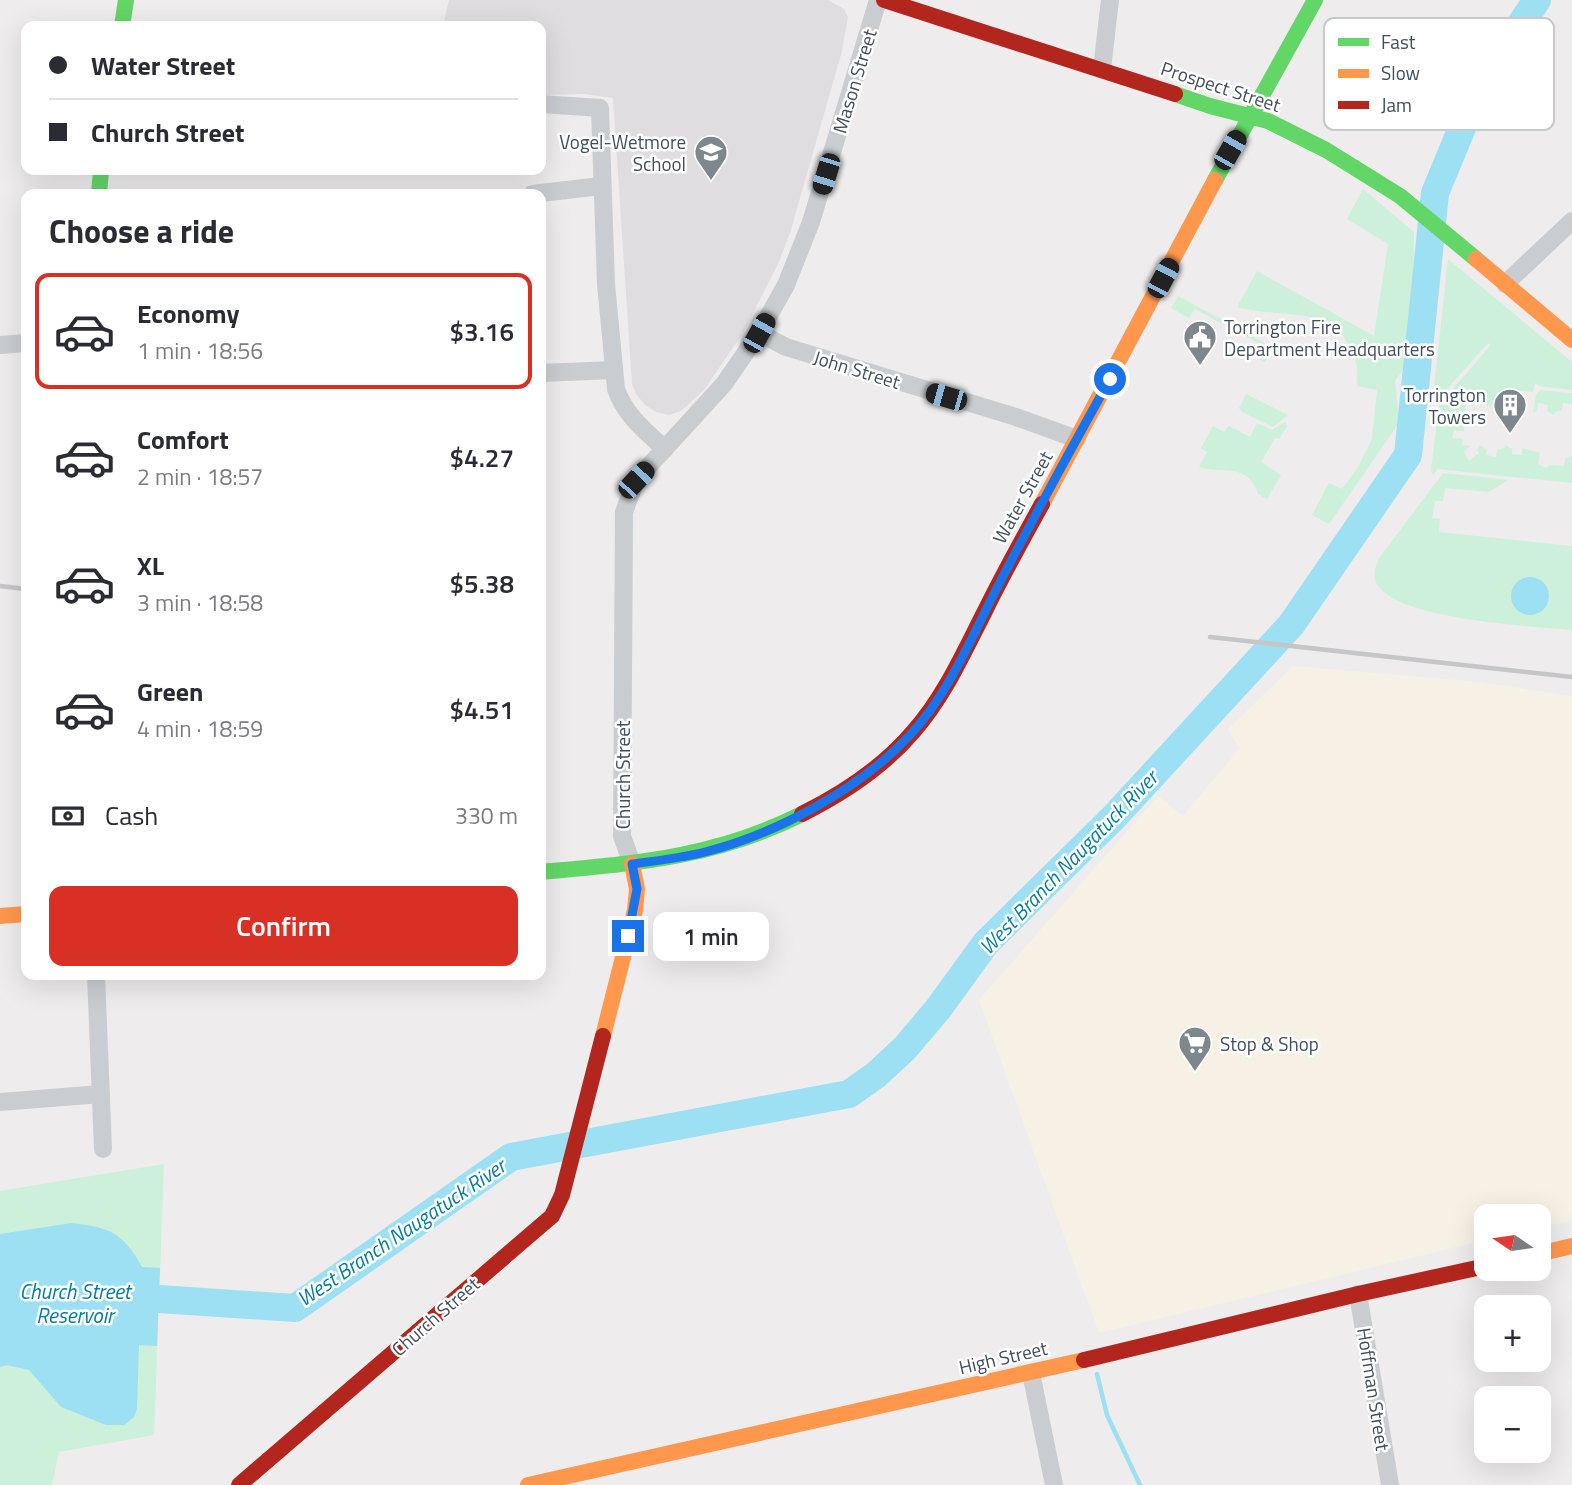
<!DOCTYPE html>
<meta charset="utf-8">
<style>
:root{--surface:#fff;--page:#f2f2f3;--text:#2b2b33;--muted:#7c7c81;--line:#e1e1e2;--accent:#d93025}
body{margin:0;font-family:"Titillium Web",sans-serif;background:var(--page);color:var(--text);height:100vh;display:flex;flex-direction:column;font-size:26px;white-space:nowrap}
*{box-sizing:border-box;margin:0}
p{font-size:23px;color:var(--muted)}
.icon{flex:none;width:38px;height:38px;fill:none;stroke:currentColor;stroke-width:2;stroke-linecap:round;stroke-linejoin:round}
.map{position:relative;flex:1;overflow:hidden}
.side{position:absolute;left:21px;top:189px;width:525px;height:791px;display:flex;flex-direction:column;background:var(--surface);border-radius:14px;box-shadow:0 7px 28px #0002}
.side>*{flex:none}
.banner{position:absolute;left:21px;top:21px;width:525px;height:154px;border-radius:14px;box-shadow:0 7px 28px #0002;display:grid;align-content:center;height:154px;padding:0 28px;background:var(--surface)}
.needle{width:46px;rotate:283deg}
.buttons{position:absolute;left:1474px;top:1204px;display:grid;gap:14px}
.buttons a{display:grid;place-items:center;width:77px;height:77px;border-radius:14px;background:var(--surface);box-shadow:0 7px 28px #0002;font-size:35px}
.end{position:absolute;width:32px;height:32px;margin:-16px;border:9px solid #1a73e8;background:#fff;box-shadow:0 0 0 4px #fff}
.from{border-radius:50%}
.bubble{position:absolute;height:49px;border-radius:14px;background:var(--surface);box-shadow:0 7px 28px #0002;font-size:23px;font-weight:600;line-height:49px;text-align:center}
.car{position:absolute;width:21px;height:42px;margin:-21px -10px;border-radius:9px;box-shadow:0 0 5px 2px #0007;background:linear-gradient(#222 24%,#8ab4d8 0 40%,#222 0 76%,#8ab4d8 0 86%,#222 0)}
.banner b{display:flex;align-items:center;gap:24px;height:66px;font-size:26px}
.banner b+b{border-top:2px solid var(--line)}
.banner i{width:18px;height:18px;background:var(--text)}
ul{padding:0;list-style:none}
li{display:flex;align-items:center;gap:21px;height:116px;margin:0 14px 10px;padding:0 14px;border:4px solid transparent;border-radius:14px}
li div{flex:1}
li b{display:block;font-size:26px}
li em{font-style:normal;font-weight:600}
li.on{border-color:var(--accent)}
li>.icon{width:63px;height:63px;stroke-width:1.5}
h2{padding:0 28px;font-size:32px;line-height:84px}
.pay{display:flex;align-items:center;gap:18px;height:77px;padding:0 28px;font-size:26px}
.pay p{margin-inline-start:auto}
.action{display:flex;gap:14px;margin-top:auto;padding:14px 28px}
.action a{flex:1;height:80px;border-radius:14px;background:var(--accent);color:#fff;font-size:28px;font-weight:600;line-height:80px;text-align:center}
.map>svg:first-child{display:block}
.commercial{fill:#f7f1e5}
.education{fill:#dfdddf}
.green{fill:#cdf0da}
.water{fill:#9de0f3}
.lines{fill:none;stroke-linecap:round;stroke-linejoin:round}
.stream{stroke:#9de0f3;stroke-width:4.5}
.river{stroke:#9de0f3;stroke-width:28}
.street{stroke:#c9cdd1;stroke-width:18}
.fast{stroke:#63d668;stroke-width:16}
.slow{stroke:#ff974d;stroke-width:16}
.jam{stroke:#b3261e;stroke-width:16}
.rail{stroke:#c4c6c8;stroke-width:4.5}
.route{stroke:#1a73e8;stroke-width:9}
.labels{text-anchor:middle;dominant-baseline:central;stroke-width:5;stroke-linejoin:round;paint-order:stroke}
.street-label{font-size:19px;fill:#424f5b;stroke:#fff}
.poi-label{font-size:19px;fill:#424f5b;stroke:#fff;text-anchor:end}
.water-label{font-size:21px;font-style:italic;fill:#027da0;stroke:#fff}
.key{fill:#fff;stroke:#c6cace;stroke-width:2}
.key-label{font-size:19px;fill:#424f5b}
</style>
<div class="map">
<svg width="1572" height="1485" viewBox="0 0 1572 1485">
<rect width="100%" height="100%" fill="#eeecec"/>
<path class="commercial" d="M 1293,666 L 1480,682 L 1572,696 L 1572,1220 L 1538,1228 L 1538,1216 L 1486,1216 L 1486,1240 L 1099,1333 L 979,1000 L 1158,796 L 1183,816 L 1239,749 L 1228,729 Z"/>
<path class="education" d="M 449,0 L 828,0 L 844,9 L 848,17 L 842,51 L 790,233 L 778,264 L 743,333 L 704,390 L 681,411 L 669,415 L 656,412 L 645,405 L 636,394 L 632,384 L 613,98 L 584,94 L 541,95 L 541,26 L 443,26 Z"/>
<g class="green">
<path d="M 1363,189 L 1414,232 L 1413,356 L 1395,381 L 1399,423 L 1329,524 L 1312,515 L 1329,483 L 1342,489 L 1358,467 L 1372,439 L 1377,390 L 1357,386 C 1358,370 1357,357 1348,344 C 1345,338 1340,330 1335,326 C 1314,311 1263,315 1237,307 L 1257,271 L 1374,336 L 1388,244 L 1347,219 Z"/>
<path d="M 1448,259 L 1572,362 L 1572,390 L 1539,386 L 1535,383 L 1533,392 L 1504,389 L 1502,407 L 1466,403 L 1464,431 L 1454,430 L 1452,438 L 1463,439 L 1462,445 L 1470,446 L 1464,452 L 1469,461 L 1479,453 L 1477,450 L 1480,445 L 1487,450 L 1486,455 L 1496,457 L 1497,450 L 1504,448 L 1505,445 L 1512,449 L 1512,454 L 1522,455 L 1522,448 L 1540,453 L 1538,464 L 1546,468 L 1550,465 L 1564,466 L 1565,459 L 1572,456 L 1572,483 L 1438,469 L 1433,475 L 1431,470 L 1439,405 L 1491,345 L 1488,343 L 1437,400 L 1433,396 Z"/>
<path d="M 1178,296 L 1272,347 L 1273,349 L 1265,362 L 1256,357 L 1262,345 L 1195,309 L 1189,318 L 1171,308 Z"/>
<path d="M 1540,390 L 1572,393 L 1572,404 L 1563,403 L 1562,410 L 1555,412 L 1554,415 L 1547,411 L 1548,405 L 1538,403 L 1537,411 L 1533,413 L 1536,395 Z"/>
<path d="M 1246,394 L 1288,415 L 1273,427 L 1242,412 L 1239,408 Z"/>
<path d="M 1285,422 L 1287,426 L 1279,439 L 1275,438 L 1261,462 L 1281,475 L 1267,499 L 1258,494 C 1249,462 1221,474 1199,467 L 1207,452 L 1201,448 L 1213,426 L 1224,432 L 1229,426 L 1250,437 L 1257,423 L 1272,430 Z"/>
<path d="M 1443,473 L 1508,480 L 1489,492 L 1445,488 L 1443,501 L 1435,501 L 1432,518 L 1440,519 L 1439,532 L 1572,546 L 1572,630 C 1529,626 1405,620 1379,587 C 1371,578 1375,566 1380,557 Z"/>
<path d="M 164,1164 L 154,1435 L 59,1452 L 52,1485 L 0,1485 L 0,1191 Z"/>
</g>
<g class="water">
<circle cx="1530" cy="596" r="19"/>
<path d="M 71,1223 C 110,1227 123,1233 142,1267 L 160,1268 L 157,1346 L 139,1345 L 137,1409 L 134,1417 L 124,1425 L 106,1425 L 61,1407 L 29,1370 L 7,1365 L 0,1367 L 0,1234 Z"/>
</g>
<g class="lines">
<path class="stream" d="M 1097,1374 L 1107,1415 L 1140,1485"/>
<path class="river" d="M 159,1299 L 295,1308 L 511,1157 L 849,1094 L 876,1075 L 905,1048 L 938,1009 L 986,943 L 1113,818 L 1291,625 L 1408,455 L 1435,193 L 1464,123 L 1498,58 L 1537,0"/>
<g class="street">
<path d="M 1102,69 L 1110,0"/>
<path d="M 541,104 L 600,108 L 606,284 L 616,389 C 625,415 645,431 665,449"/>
<path d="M 532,194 L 601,186"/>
<path d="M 1505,284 L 1572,221"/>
<path d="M 759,333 L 786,347 L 1016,417 L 1077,439"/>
<path d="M 0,345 L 26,343"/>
<path d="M 541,373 L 614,370"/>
<path d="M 632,864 L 622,836 L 624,512 L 636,480 L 724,384 L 759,333 L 786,285 L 811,222 L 878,0"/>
<path d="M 96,975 L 103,1149"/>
<path d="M 0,1102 L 101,1094"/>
<path d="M 1358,1294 L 1390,1485"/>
<path d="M 1031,1373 L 1054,1485"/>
</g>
<g class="fast">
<path d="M 122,26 L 126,0"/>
<path d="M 1175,94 L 1210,106 L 1268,121 L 1326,150 L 1400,196 L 1476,259"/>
<path d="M 1215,180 L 1315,0"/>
<path d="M 99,194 L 101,170"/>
<path d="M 541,872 C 637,863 714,858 802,814"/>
</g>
<g class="slow">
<path d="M 1476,259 L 1572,340"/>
<path d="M 1042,504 L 1215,180"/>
<path d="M 0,916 L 26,914"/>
<path d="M 603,1036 L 635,910 L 637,889 L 632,864"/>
<path d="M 1538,1254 L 1572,1246"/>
<path d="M 528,1485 L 1084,1360"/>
</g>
<g class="jam">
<path d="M 884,0 L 1175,94"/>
<path d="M 802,814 C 842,794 884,766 913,732 C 944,697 963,654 984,613 C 1002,576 1022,540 1042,504"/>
<path d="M 1084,1360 L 1358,1294 L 1486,1266"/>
<path d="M 239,1485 L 552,1216 L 562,1195 L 603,1036"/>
</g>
<g class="rail">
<path d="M 0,586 L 26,589"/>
<path d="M 1210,637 L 1572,677"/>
</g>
</g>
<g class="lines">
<path class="route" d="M 628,936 L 637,889 L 632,864 C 656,861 681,858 705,852 C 776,834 860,789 910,735 C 950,692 972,636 999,584 C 1035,515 1072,447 1110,379"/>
</g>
<defs>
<symbol id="school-pin" viewBox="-11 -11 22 30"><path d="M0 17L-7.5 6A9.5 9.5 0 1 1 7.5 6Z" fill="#7e868e" stroke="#fff"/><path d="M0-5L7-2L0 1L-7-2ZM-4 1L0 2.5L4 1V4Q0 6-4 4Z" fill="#fff"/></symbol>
<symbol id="civic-pin" viewBox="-11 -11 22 30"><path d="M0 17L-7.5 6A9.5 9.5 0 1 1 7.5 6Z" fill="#7e868e" stroke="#fff"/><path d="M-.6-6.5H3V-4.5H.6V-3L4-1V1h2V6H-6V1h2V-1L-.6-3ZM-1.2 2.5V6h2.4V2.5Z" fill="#fff"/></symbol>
<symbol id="building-pin" viewBox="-11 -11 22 30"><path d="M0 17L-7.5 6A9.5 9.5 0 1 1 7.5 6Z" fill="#7e868e" stroke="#fff"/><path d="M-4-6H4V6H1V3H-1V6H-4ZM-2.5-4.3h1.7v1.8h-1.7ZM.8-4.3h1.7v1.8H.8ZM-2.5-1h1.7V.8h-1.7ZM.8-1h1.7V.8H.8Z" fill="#fff"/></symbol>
<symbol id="supermarket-pin" viewBox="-11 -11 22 30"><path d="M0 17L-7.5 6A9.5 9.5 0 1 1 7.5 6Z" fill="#7e868e" stroke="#fff"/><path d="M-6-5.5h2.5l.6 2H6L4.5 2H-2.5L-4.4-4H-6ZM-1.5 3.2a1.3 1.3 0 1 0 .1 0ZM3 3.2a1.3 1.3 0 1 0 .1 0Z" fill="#fff"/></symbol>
</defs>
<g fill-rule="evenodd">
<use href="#school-pin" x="692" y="133" width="38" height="52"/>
<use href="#civic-pin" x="1181" y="318" width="38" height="52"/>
<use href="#building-pin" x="1491" y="386" width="38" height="52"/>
<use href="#supermarket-pin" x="1176" y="1024" width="38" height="52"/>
</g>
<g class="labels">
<g class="street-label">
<text transform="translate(854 81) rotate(-73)">Mason Street</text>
<text transform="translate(1221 86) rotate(18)">Prospect Street</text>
<text transform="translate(857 369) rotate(17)">John Street</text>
<text transform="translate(1022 497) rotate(-61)">Water Street</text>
<text transform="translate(622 775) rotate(-90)">Church Street</text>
<text transform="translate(435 1316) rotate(-41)">Church Street</text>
<text transform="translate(1003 1357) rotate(-13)">High Street</text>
<text transform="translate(1374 1389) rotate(81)">Hoffman Street</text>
</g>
<g class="poi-label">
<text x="686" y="141">Vogel-Wetmore<tspan x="686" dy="22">School</tspan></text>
<text x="1224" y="326" text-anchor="start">Torrington Fire<tspan x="1224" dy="22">Department Headquarters</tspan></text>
<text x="1486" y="394">Torrington<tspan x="1486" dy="22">Towers</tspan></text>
<text x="1220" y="1043" text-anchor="start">Stop &amp; Shop</text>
</g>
<g class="water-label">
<text transform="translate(1068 862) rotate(-46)">West Branch Naugatuck River</text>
<text transform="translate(401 1232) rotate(-34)">West Branch Naugatuck River</text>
<text x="75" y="1291">Church Street<tspan x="75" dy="24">Reservoir</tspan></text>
</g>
</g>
<rect x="1324" y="18" width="230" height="112" rx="10" class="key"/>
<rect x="1338" y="38" width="31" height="8" fill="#63d668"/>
<rect x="1338" y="69" width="31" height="9" fill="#ff974d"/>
<rect x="1338" y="101" width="31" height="8" fill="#b3261e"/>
<g class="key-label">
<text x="1381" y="49">Fast</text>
<text x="1381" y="80">Slow</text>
<text x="1381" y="112">Jam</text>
</g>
</svg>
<div class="buttons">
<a><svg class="needle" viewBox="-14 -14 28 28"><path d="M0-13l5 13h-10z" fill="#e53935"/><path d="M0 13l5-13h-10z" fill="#7c7c81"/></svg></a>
<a>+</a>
<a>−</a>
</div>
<i class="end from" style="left:1110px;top:379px"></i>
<i class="end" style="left:628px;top:936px"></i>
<div class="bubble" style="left:653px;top:912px;width:116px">1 min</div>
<i class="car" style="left:1230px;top:150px;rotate:30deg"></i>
<i class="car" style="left:826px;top:174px;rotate:197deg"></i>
<i class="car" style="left:1163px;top:278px;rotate:28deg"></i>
<i class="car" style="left:759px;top:333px;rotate:29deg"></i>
<i class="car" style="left:946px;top:397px;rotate:286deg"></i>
<i class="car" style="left:636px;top:480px;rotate:43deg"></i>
<div class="banner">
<b><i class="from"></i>Water Street</b>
<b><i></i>Church Street</b>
</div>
<section class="side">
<h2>Choose a ride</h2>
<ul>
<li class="on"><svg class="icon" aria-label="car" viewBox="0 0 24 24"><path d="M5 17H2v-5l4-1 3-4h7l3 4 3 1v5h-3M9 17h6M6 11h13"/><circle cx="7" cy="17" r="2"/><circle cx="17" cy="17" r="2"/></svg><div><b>Economy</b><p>1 min · 18:56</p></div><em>$3.16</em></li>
<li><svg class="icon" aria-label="car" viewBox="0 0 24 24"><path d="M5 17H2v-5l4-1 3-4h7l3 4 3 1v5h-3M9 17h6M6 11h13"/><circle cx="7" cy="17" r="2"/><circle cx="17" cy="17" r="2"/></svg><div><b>Comfort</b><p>2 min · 18:57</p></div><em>$4.27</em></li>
<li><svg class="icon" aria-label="car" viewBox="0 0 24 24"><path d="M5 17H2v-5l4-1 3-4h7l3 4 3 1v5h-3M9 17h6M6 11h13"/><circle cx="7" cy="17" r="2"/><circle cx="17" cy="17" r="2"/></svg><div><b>XL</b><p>3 min · 18:58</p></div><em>$5.38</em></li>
<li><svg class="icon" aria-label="car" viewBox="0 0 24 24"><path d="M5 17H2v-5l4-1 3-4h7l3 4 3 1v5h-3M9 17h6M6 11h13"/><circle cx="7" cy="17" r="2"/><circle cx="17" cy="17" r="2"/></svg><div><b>Green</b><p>4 min · 18:59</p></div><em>$4.51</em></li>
</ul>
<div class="pay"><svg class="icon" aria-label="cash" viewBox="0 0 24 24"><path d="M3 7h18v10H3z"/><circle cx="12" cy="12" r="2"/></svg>Cash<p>330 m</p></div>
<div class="action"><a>Confirm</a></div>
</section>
</div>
